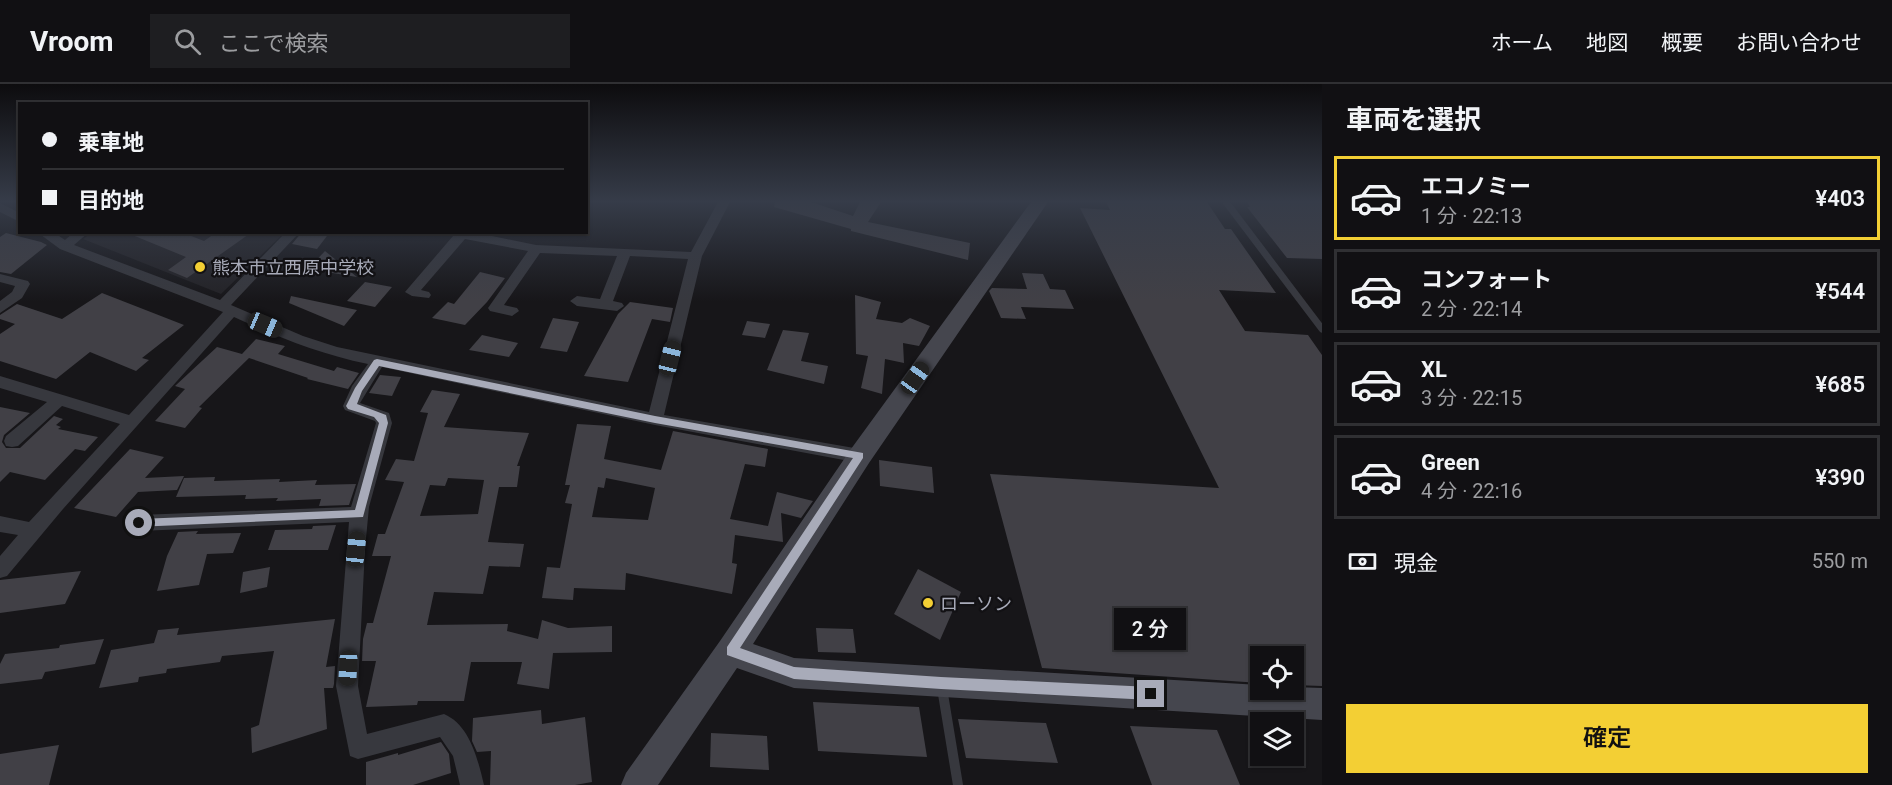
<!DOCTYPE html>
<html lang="ja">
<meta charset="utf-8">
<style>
:root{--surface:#111013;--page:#1e1e21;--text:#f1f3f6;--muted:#9c9da0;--line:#303033;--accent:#f3cf34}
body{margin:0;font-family:Roboto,"Noto Sans JP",sans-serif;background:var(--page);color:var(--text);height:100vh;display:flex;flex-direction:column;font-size:22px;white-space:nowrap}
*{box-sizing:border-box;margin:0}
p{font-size:20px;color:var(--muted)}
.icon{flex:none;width:33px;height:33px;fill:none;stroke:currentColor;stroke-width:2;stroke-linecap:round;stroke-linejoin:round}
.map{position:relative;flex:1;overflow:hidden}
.panel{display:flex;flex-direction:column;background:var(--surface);width:570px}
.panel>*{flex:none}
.guide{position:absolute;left:18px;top:18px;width:570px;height:132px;border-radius:0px;box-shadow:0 2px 4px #0004,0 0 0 2px var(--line);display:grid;align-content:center;height:132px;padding:0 24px;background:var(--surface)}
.fabs{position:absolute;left:1250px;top:562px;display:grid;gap:12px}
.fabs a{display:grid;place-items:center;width:54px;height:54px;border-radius:0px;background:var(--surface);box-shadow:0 2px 4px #0004,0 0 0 2px var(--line);font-size:30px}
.end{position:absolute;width:27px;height:27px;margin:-14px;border:8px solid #a8abb9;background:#111;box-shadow:0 0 0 3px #111}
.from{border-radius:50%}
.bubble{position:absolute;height:42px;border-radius:0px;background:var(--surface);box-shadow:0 2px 4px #0004,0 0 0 2px var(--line);font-size:20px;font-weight:600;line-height:42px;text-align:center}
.car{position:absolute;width:18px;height:36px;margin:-18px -9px;border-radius:8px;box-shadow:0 0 4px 2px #0007;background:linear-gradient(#222 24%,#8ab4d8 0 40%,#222 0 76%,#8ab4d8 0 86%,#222 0)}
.guide b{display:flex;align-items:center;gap:21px;height:57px;font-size:22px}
.guide b+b{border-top:2px solid var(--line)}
.guide i{width:15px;height:15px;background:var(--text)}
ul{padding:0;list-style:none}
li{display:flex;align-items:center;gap:18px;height:84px;margin:0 12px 9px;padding:0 12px;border:3px solid var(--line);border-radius:0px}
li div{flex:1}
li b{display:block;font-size:22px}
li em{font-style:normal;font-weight:600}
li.active{border-color:var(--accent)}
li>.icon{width:54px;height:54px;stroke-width:1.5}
h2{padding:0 24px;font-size:27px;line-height:72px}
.pay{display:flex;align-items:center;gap:15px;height:66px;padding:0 24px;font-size:22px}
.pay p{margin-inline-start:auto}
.cta{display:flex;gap:12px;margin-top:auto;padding:12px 24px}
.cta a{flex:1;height:69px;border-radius:0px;background:var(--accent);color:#111;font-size:24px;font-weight:600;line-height:69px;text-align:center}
header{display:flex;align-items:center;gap:36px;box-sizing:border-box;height:84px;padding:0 30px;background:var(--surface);border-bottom:2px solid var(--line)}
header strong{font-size:28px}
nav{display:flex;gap:33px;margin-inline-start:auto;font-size:21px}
.search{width:420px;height:54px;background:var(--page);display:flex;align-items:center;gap:15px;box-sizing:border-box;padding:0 21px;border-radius:0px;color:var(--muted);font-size:22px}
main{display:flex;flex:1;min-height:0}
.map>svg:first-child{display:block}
.built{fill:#232226}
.building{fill:#414046;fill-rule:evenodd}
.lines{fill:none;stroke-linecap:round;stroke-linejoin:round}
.lane-far1{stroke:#37383e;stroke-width:7}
.lane{stroke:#37383e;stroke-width:10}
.street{fill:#37383e;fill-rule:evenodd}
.secondary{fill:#45464e;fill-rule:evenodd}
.route{fill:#a8abb9}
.poi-dot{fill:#f3cf34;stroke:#121114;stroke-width:2}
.labels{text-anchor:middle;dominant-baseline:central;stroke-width:4.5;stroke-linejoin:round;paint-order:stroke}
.poi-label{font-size:18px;fill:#a8abb9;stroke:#121114;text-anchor:start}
</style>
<header>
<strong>Vroom</strong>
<div class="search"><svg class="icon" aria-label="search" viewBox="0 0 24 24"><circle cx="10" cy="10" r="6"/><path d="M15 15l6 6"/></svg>ここで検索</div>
<nav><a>ホーム</a><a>地図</a><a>概要</a><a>お問い合わせ</a></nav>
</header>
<main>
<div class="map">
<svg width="1322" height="701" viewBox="0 0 1322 701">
<rect width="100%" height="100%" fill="#171619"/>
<path class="built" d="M 93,148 L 284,149 L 221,210 L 83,155 Z"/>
<g class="building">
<path d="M 775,118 L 811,118 L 853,132 L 860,118 L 881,118 L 868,138 L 970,159 L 968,176 L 851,147 L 851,145 L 774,123 Z"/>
<path d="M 1106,118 L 1207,118 L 1225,145 L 1231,145 L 1276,209 L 1219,206 L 1245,247 L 1308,251 L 1322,271 L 1322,602 L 1293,601 L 1293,573 L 1260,573 L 1260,599 L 1042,584 L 990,390 L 1219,404 L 1080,124 L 1110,126 Z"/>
<path d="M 1247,118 L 1322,118 L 1322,175 L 1287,174 L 1247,123 L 1250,123 Z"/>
<path d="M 125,148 L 181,148 L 204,157 L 217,148 L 252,148 L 187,194 L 168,186 L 186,173 Z"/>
<path d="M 302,148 L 330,148 L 317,165 L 292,160 Z"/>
<path d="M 6,149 L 41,158 L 47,161 L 11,190 L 0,188 L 0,153 Z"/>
<path d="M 325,167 L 357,193 L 308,185 Z"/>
<path d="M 480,188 L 505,194 L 487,218 L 465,241 L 432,234 L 448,218 L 454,220 Z"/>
<path d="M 1022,189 L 1043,190 L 1050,205 L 1065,206 L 1074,225 L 1021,223 L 1026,235 L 1001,234 L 989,207 L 992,204 L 1027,205 Z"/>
<path d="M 365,198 L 392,203 L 375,223 L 347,217 Z"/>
<path d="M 102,209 L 184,241 L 142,274 L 149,276 L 136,287 L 90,268 L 56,295 L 0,277 L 0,250 L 15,240 L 0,235 L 0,231 L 17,220 L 62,235 Z"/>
<path d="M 855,211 L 881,218 L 876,235 L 902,239 L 910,234 L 930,242 L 919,262 L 903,259 L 904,279 L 885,275 L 882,310 L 861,304 L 868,272 L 856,270 Z"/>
<path d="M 291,212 L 357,226 L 344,242 L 289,219 Z"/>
<path d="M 630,218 L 673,224 L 670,238 L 652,235 L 628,298 L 584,292 L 618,230 Z"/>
<path d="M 553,234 L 579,238 L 567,268 L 540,264 Z"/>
<path d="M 747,237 L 770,240 L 765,254 L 742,251 Z"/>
<path d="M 783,246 L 809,249 L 801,277 L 828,282 L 824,300 L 767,286 Z"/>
<path d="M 482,251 L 518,259 L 509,273 L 469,266 Z"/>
<path d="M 256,255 L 285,262 L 278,270 L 334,287 L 337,283 L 359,289 L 348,305 L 307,295 L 308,294 L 249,274 L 199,323 L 202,324 L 185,344 L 155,337 L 185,305 L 175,302 L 217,263 L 242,270 Z"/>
<path d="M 380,291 L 401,293 L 392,312 L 369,309 Z"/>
<path d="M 432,306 L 460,310 L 444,343 L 529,349 L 517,382 L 520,382 L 517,403 L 499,403 L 488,458 L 524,460 L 520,483 L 489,482 L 483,510 L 434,508 L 427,541 L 508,540 L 507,547 L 538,555 L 542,536 L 568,544 L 612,542 L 612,568 L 553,569 L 549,605 L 517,600 L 522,578 L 471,578 L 464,617 L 418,617 L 417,621 L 366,623 L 376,577 L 362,577 L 363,555 L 367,539 L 373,539 L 391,472 L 372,472 L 378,450 L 385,450 L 404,398 L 385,396 L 396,375 L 414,377 L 428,329 L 420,328 ZM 448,394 L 484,396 L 478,430 L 420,432 L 430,401 L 445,402 Z"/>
<path d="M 0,323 L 30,329 L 4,351 L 2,358 L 6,364 L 20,364 L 54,332 L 63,335 L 56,341 L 61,343 L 58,345 L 98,353 L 85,367 L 75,365 L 45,396 L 10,388 L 0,398 Z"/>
<path d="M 577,340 L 611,342 L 604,375 L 661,386 L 673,347 L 768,365 L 765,383 L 745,380 L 730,435 L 768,442 L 777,408 L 813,417 L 801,434 L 781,429 L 783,458 L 735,451 L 732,479 L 737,480 L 732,510 L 626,489 L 625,506 L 574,504 L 573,516 L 542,514 L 547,483 L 560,484 L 572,420 L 565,419 L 570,401 L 565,401 ZM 606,394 L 655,404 L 648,436 L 592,433 L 598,403 L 604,404 Z"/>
<path d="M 130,365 L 164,373 L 145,394 L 184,392 L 177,406 L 138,408 L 116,433 L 74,424 Z"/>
<path d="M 879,376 L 932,383 L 934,409 L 880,402 Z"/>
<path d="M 215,393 L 214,397 L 280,395 L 279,398 L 317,396 L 315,401 L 356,400 L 349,421 L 319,422 L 321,415 L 276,417 L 278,414 L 245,415 L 246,411 L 176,413 L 184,394 Z"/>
<path d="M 336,441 L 328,466 L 268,466 L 275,446 L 312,445 L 313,442 Z"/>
<path d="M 198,447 L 196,450 L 241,449 L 233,469 L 207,470 L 199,501 L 157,507 L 167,472 L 178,448 Z"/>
<path d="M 270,483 L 267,503 L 240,509 L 243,488 Z"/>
<path d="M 918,485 L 961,508 L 940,556 L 894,530 Z"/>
<path d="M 81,487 L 65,520 L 0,529 L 0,496 Z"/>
<path d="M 335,535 L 326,583 L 335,582 L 334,600 L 333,604 L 324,604 L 327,645 L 252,669 L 251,644 L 259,641 L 274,567 L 222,572 L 220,578 L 167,585 L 166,589 L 139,593 L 138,598 L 99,604 L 111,566 L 154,559 L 158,546 L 179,544 L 177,551 Z"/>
<path d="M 816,544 L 853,545 L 856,569 L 818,568 Z"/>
<path d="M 104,555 L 95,580 L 45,588 L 42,595 L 0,600 L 0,580 L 5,570 L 59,564 L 60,561 Z"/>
<path d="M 813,618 L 919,623 L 927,673 L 818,667 Z"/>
<path d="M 541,626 L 542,640 L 585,633 L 592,698 L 575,701 L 490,701 L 491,667 L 477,668 L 472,657 L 473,634 Z"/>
<path d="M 958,635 L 1046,639 L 1058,679 L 966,674 Z"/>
<path d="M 1130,642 L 1217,646 L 1240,701 L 1152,701 Z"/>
<path d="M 711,649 L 767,652 L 769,686 L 710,683 Z"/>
<path d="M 441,658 L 449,670 L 451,689 L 413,701 L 366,701 L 366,678 L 398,669 L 398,671 Z"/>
<path d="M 59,661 L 49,701 L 0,701 L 0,670 Z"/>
</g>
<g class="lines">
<path class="lane-far1" d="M 1226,118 L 1322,245"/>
<path class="lane" d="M 942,604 L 958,701"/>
<g class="street">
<path d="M 718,118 L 730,118 L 702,172 L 664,331 L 860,365 L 866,367 L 868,372 L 866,377 L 860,379 L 655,341 L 382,283 L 360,319 L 389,329 L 392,339 L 369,423 L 365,465 L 358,602 L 367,650 L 444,630 C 470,641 478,676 484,701 L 460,701 L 453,672 L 440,653 L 358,675 L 350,672 L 336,602 L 349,438 L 139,447 L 133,444 L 130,439 L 133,434 L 139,431 L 351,423 L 376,339 L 375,337 L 345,326 L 343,322 L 352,302 L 368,280 C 320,270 278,253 234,233 L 63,425 L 7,492 L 0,494 L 0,472 L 18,451 L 0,448 L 0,432 L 29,438 L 120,340 L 62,322 L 18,362 L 12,363 L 6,362 L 4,357 L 6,352 L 47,318 L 0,304 L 0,292 L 129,331 L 223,228 L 60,165 L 37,148 L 53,148 L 65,156 L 74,148 L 89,148 L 74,161 L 220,216 L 286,148 L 300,148 L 231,221 L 303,252 L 337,263 L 649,328 L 688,175 L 630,172 L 613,217 L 622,219 L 624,222 L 617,227 L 577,222 L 570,217 L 577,212 L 600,215 L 617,172 L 540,169 L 504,221 L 517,224 L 519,227 L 512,232 L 490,227 L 488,224 L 528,167 L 465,155 L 421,206 L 429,208 L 431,211 L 429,214 L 412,212 L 405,208 L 453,152 L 445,148 L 473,148 L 536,161 L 691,168 Z"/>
<path d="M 0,119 L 20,129 L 20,138 L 0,128 Z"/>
<path d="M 0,190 L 28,197 L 30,200 L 22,214 L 0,229 L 0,217 L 12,208 L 15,202 L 0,198 Z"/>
</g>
<path class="secondary" d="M 1031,118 L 1048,118 L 869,379 L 753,560 L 794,574 L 1260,601 L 1260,606 L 1293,606 L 1293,603 L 1322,604 L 1322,636 L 794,604 L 737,584 L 658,701 L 621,701 L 626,689 L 720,557 L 851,365 Z"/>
</g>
<linearGradient id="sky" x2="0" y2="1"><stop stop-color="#0d0c0e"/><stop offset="0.54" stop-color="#363c49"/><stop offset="1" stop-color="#363c49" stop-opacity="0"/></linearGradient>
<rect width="1322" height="217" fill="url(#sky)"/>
<path class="route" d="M 377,275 L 655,332 L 863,369 L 863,374 L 740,564 L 794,583 L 941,593 L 1151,603 L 1156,605 L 1158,610 L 1156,614 L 1151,616 L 941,605 L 794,595 L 727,571 L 727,563 L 853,374 L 655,339 L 379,282 L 362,307 L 357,320 L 386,331 L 388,339 L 363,433 L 135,443 L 134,439 L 139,435 L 355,426 L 379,339 L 374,333 L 348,325 L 346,322 L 355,304 L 374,276 Z"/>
<g class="poi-dot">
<circle cx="200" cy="183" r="6"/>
<circle cx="928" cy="519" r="6"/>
</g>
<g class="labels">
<g class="poi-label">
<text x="212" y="183">熊本市立西原中学校</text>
<text x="940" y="519">ローソン</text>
</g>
</g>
</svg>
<div class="fabs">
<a><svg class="icon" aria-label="locate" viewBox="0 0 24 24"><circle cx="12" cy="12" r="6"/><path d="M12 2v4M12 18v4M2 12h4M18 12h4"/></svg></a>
<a><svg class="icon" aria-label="layers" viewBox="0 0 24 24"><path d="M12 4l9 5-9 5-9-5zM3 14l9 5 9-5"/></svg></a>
</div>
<i class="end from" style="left:139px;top:439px"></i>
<i class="end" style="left:1151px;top:610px"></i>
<div class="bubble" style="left:1114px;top:524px;width:72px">2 分</div>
<i class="car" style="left:265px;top:241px;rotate:113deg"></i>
<i class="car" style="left:670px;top:274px;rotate:14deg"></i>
<i class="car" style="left:915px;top:294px;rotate:35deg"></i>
<i class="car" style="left:356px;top:465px;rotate:6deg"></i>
<i class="car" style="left:348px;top:584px;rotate:183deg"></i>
<div class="guide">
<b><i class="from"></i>乗車地</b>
<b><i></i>目的地</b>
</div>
</div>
<section class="panel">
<h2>車両を選択</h2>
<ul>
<li class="active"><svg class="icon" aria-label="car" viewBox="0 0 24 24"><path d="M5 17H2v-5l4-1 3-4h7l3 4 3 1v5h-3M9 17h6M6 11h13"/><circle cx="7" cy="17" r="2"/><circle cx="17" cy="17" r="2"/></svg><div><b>エコノミー</b><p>1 分 · 22:13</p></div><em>¥403</em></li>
<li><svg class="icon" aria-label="car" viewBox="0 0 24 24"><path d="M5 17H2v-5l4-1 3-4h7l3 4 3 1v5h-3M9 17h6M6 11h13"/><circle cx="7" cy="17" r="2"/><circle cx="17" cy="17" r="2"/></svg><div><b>コンフォート</b><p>2 分 · 22:14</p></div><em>¥544</em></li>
<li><svg class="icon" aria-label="car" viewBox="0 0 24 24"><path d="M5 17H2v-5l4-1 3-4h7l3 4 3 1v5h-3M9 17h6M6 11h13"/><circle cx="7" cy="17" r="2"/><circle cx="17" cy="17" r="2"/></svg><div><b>XL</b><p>3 分 · 22:15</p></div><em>¥685</em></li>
<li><svg class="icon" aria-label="car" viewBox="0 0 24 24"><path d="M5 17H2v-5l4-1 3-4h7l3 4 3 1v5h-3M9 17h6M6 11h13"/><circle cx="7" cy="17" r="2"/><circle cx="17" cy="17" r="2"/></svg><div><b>Green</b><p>4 分 · 22:16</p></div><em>¥390</em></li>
</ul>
<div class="pay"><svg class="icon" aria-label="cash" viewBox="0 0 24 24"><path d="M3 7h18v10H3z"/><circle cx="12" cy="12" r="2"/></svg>現金<p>550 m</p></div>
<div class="cta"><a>確定</a></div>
</section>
</main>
